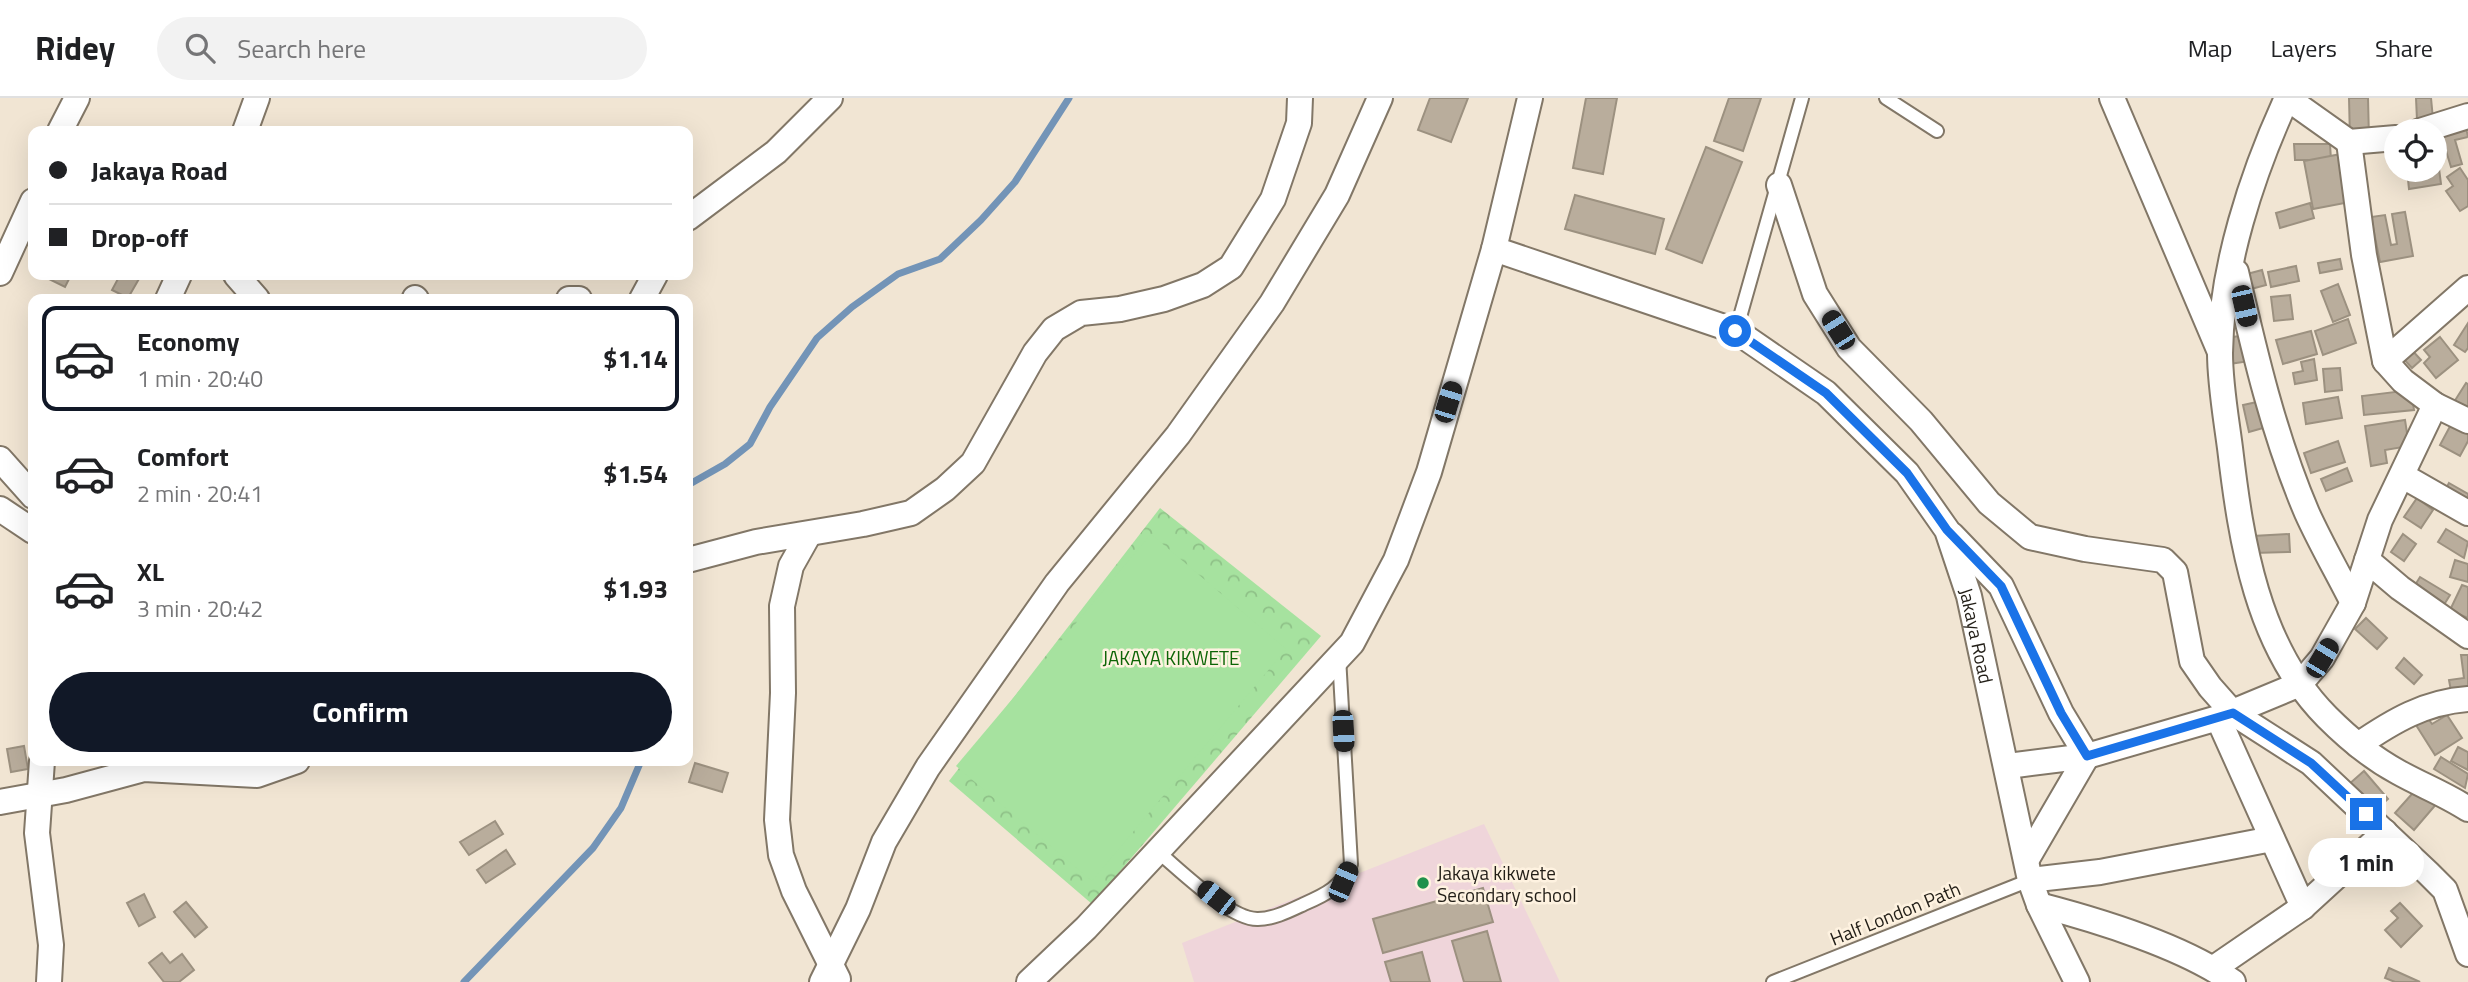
<!DOCTYPE html>
<meta charset="utf-8">
<style>
:root{--surface:#fff;--page:#f2f2f2;--text:#202124;--muted:#757577;--line:#e0e0e0;--accent:#111827}
body{margin:0;font-family:"Titillium Web",sans-serif;background:var(--page);color:var(--text);height:100vh;display:flex;flex-direction:column;font-size:26px;white-space:nowrap}
*{box-sizing:border-box;margin:0}
p{font-size:23px;color:var(--muted)}
.icon{flex:none;width:38px;height:38px;fill:none;stroke:currentColor;stroke-width:2;stroke-linecap:round;stroke-linejoin:round}
.map{position:relative;flex:1;overflow:hidden}
.details{position:absolute;left:28px;top:196px;width:665px;height:472px;display:flex;flex-direction:column;background:var(--surface);border-radius:14px;box-shadow:0 7px 28px #0002}
.details>*{flex:none}
.banner{position:absolute;left:28px;top:28px;width:665px;height:154px;border-radius:14px;box-shadow:0 7px 28px #0002;display:grid;align-content:center;height:154px;padding:0 21px;background:var(--surface)}
.tools{position:absolute;left:2384px;top:21px;display:grid;gap:14px}
.tools a{display:grid;place-items:center;width:63px;height:63px;border-radius:50%;background:var(--surface);box-shadow:0 7px 28px #0002;font-size:35px}
.end{position:absolute;width:32px;height:32px;margin:-16px;border:9px solid #1a73e8;background:#fff;box-shadow:0 0 0 4px #fff}
.from{border-radius:50%}
.bubble{position:absolute;height:49px;border-radius:24px;background:var(--surface);box-shadow:0 7px 28px #0002;font-size:23px;font-weight:700;line-height:49px;text-align:center}
.car{position:absolute;width:21px;height:42px;margin:-21px -10px;border-radius:9px;box-shadow:0 0 5px 2px #0007;background:linear-gradient(#222 24%,#8ab4d8 0 40%,#222 0 76%,#8ab4d8 0 86%,#222 0)}
.banner b{display:flex;align-items:center;gap:24px;height:66px;font-size:26px}
.banner b+b{border-top:2px solid var(--line)}
.banner i{width:18px;height:18px;background:var(--text)}
ul{padding:12px 0 0;list-style:none}
li{display:flex;align-items:center;gap:21px;height:105px;margin:0 14px 10px;padding:0 7px;border:4px solid transparent;border-radius:14px}
li div{flex:1}
li b{display:block;font-size:26px}
li em{font-style:normal;font-weight:700}
li.current{border-color:var(--accent)}
li>.icon{width:63px;height:63px;stroke-width:1.5}
.cta{display:flex;gap:14px;margin-top:auto;padding:14px 21px}
.cta a{flex:1;height:80px;border-radius:42px;background:var(--accent);color:#fff;font-size:28px;font-weight:700;line-height:80px;text-align:center}
header{display:flex;align-items:center;gap:42px;box-sizing:border-box;height:98px;padding:0 35px;background:var(--surface);border-bottom:2px solid var(--line)}
header strong{font-size:33px}
nav{display:flex;gap:38px;margin-inline-start:auto;font-size:24px}
.search{width:490px;height:63px;background:var(--page);display:flex;align-items:center;gap:18px;box-sizing:border-box;padding:0 24px;border-radius:38px;color:var(--muted);font-size:26px}
.map>svg:first-child{display:block}
.education{fill:#efd5da}
.park{fill:url(#park-crowns)}
.pitch{fill:#a6e29f}
.lines{fill:none;stroke-linecap:round;stroke-linejoin:round}
.stream{stroke:#7394b7;stroke-width:7}
.building{fill:#b9ad9c;stroke:#9c9180;stroke-width:2}
.lane-casing{stroke:#827767;stroke-width:16}
.street-casing{stroke:#827767;stroke-width:28}
.lane{stroke:#fff;stroke-width:12}
.street{stroke:#fff;stroke-width:24}
.route{stroke:#1a73e8;stroke-width:9}
.poi-dot{fill:#1e914b;stroke:#fef2e0;stroke-width:2.5}
.labels{text-anchor:middle;dominant-baseline:central;stroke-width:5;stroke-linejoin:round;paint-order:stroke}
.street-label{font-size:19px;fill:#221e17;stroke:#fef2e0}
.park-label{font-size:19px;fill:#0d6506;stroke:#fef2e0}
.poi-label{font-size:19px;fill:#221e17;stroke:#fef2e0;text-anchor:start}
</style>
<header>
<strong>Ridey</strong>
<div class="search"><svg class="icon" aria-label="search" viewBox="0 0 24 24"><circle cx="10" cy="10" r="6"/><path d="M15 15l6 6"/></svg>Search here</div>
<nav><a>Map</a><a>Layers</a><a>Share</a></nav>
</header>
<div class="map">
<svg width="2468" height="884" viewBox="0 0 2468 884">
<defs>
<pattern id="park-crowns" width="20" height="18" patternUnits="userSpaceOnUse" patternTransform="scale(1.75)"><rect width="20" height="18" fill="#a6e29f"/><path d="M2 6a3 3 0 1 1 6 0M12 15a3 3 0 1 1 6 0" fill="none" stroke="#8fc188"/></pattern>
</defs>
<rect width="100%" height="100%" fill="#f1e5d3"/>
<path class="education" d="M 1484,726 L 1560,884 L 1194,884 L 1182,845 Z"/>
<path class="park" d="M 1160,410 L 1321,538 L 1092,806 L 949,683 Z"/>
<path class="pitch" d="M 1151,436 L 1286,551 L 1092,783 L 956,668 Z"/>
<g class="lines">
<g class="stream">
<path d="M 688,387 L 725,366 L 750,346 L 770,309 L 817,240 L 852,209 L 898,176 L 940,161 L 981,122 L 1015,84 L 1069,0"/>
<path d="M 464,884 L 593,750 L 621,710 L 641,663"/>
</g>
</g>
<g class="building">
<path d="M 1430,0 L 1468,0 L 1451,44 L 1418,32 Z"/>
<path d="M 1586,0 L 1617,0 L 1603,76 L 1573,70 Z"/>
<path d="M 1729,0 L 1761,0 L 1743,53 L 1714,43 Z"/>
<path d="M 2349,0 L 2368,0 L 2369,41 L 2350,41 Z"/>
<path d="M 2416,0 L 2431,0 L 2433,21 L 2417,22 Z"/>
<path d="M 2465,25 L 2468,39 L 2455,42 L 2462,66 L 2451,69 L 2440,33 Z"/>
<path d="M 2294,46 L 2330,46 L 2331,62 L 2295,62 Z"/>
<path d="M 1706,49 L 1742,64 L 1702,165 L 1666,151 Z"/>
<path d="M 2437,55 L 2441,86 L 2409,91 L 2407,72 L 2434,72 L 2434,56 Z"/>
<path d="M 2341,56 L 2350,104 L 2313,111 L 2304,63 Z"/>
<path d="M 2460,70 L 2468,82 L 2468,108 L 2460,113 L 2446,93 L 2453,88 L 2447,79 Z"/>
<path d="M 1575,97 L 1664,121 L 1655,156 L 1565,131 Z"/>
<path d="M 2310,105 L 2314,120 L 2280,130 L 2276,115 Z"/>
<path d="M 2405,114 L 2413,158 L 2380,164 L 2371,119 L 2385,117 L 2391,147 L 2397,146 L 2392,116 Z"/>
<path d="M 2340,161 L 2342,171 L 2320,175 L 2318,165 Z"/>
<path d="M 2296,168 L 2299,183 L 2271,189 L 2268,174 Z"/>
<path d="M 2262,172 L 2266,187 L 2251,191 L 2247,176 Z"/>
<path d="M 41,177 L 71,177 L 65,189 Z"/>
<path d="M 120,177 L 140,179 L 128,200 L 112,192 Z"/>
<path d="M 2338,186 L 2350,217 L 2333,224 L 2321,193 Z"/>
<path d="M 2290,197 L 2293,221 L 2274,223 L 2271,199 Z"/>
<path d="M 2348,221 L 2356,245 L 2323,257 L 2315,233 Z"/>
<path d="M 2468,225 L 2468,250 L 2465,254 L 2454,247 Z"/>
<path d="M 2311,233 L 2317,256 L 2283,266 L 2276,242 Z"/>
<path d="M 2247,237 L 2250,263 L 2229,266 L 2225,240 Z"/>
<path d="M 2440,239 L 2458,262 L 2436,280 L 2424,265 L 2430,259 L 2424,252 Z"/>
<path d="M 2410,250 L 2421,262 L 2412,270 L 2401,258 Z"/>
<path d="M 2314,261 L 2317,282 L 2295,286 L 2293,275 L 2303,273 L 2301,264 Z"/>
<path d="M 2340,270 L 2342,292 L 2325,294 L 2323,271 Z"/>
<path d="M 2466,285 L 2468,286 L 2468,311 L 2454,304 Z"/>
<path d="M 2411,292 L 2414,312 L 2364,317 L 2362,298 Z"/>
<path d="M 2338,299 L 2342,320 L 2306,326 L 2303,305 Z"/>
<path d="M 2257,304 L 2263,330 L 2249,334 L 2243,307 Z"/>
<path d="M 2454,321 L 2468,329 L 2468,343 L 2460,358 L 2440,347 Z"/>
<path d="M 2405,322 L 2409,348 L 2385,352 L 2387,365 L 2371,368 L 2365,328 Z"/>
<path d="M 2338,343 L 2345,364 L 2311,375 L 2304,355 Z"/>
<path d="M 2347,370 L 2352,383 L 2326,393 L 2321,381 Z"/>
<path d="M 2449,385 L 2468,396 L 2468,410 L 2443,396 Z"/>
<path d="M 2417,400 L 2433,412 L 2421,430 L 2404,419 Z"/>
<path d="M 2446,431 L 2468,444 L 2464,460 L 2438,444 Z"/>
<path d="M 2289,436 L 2290,454 L 2254,455 L 2253,438 Z"/>
<path d="M 2403,436 L 2416,446 L 2404,463 L 2391,454 Z"/>
<path d="M 2455,462 L 2468,466 L 2468,484 L 2450,479 Z"/>
<path d="M 2420,479 L 2450,497 L 2442,510 L 2412,492 Z"/>
<path d="M 2462,487 L 2468,489 L 2468,520 L 2450,512 Z"/>
<path d="M 2366,520 L 2387,540 L 2377,551 L 2355,531 Z"/>
<path d="M 2461,557 L 2468,557 L 2468,591 L 2451,593 L 2449,582 L 2464,580 Z"/>
<path d="M 2404,560 L 2422,577 L 2414,586 L 2396,570 Z"/>
<path d="M 2447,617 L 2462,640 L 2435,657 L 2416,627 L 2427,619 L 2432,626 Z"/>
<path d="M 24,648 L 28,671 L 11,674 L 7,651 Z"/>
<path d="M 2458,649 L 2468,654 L 2468,672 L 2451,663 Z"/>
<path d="M 2441,659 L 2468,676 L 2465,690 L 2434,671 Z"/>
<path d="M 695,665 L 728,675 L 722,694 L 689,684 Z"/>
<path d="M 2364,673 L 2388,701 L 2372,715 L 2348,687 Z"/>
<path d="M 2420,687 L 2438,704 L 2414,732 L 2395,715 Z"/>
<path d="M 495,723 L 503,736 L 469,757 L 460,744 Z"/>
<path d="M 506,752 L 515,766 L 486,785 L 477,772 Z"/>
<path d="M 1483,790 L 1493,824 L 1383,855 L 1373,821 Z"/>
<path d="M 144,796 L 155,819 L 139,828 L 127,805 Z"/>
<path d="M 186,804 L 207,829 L 195,839 L 174,814 Z"/>
<path d="M 2400,805 L 2422,828 L 2401,849 L 2385,832 L 2398,820 L 2391,813 Z"/>
<path d="M 1487,833 L 1501,884 L 1464,884 L 1452,843 Z"/>
<path d="M 1422,854 L 1430,884 L 1391,884 L 1385,864 Z"/>
<path d="M 162,855 L 170,865 L 182,856 L 194,872 L 179,884 L 164,884 L 149,865 Z"/>
<path d="M 2389,870 L 2420,884 L 2395,884 L 2385,880 Z"/>
</g>
<g class="lines">
<defs>
<g id="lane">
<path d="M 1886,0 L 1937,33"/>
<path d="M 1736,233 L 1802,0"/>
<path d="M 1157,753 C 1179,771 1230,822 1258,821 C 1274,821 1291,812 1304,806 C 1327,796 1341,789 1351,766 L 1339,559"/>
<path d="M 1773,884 L 2030,782"/>
</g>
<g id="street">
<path d="M 2112,0 L 2220,254"/>
<path d="M 60,33 L 77,0"/>
<path d="M 245,33 L 257,0"/>
<path d="M 2420,33 L 2468,18"/>
<path d="M 2396,40 L 2349,44 L 2287,0 C 2252,76 2221,170 2220,255 C 2220,286 2226,319 2230,350 C 2241,443 2257,549 2327,619 C 2348,640 2372,660 2398,674 C 2421,687 2445,696 2468,711"/>
<path d="M 2349,44 L 2364,157 L 2385,263 L 2403,283 L 2435,307 L 2468,323"/>
<path d="M 1779,87 L 1815,196 L 1849,250 L 1921,323 L 1989,405 L 2030,439 L 2085,451 L 2163,462 L 2175,474 L 2192,563 L 2210,589 L 2233,615 L 2311,665 L 2428,775 L 2445,792 L 2468,856"/>
<path d="M 688,120 L 776,54 L 830,0"/>
<path id="s1" d="M 1494,151 L 1736,233 L 1826,295 L 1907,375 L 1947,432 L 1969,498 L 2030,782 L 2039,807 L 2077,884"/>
<path d="M 2236,174 C 2255,256 2274,338 2307,415 C 2321,446 2338,475 2353,505"/>
<path d="M 0,175 L 33,103"/>
<path d="M 236,177 L 257,201"/>
<path d="M 415,200 L 416,201"/>
<path d="M 168,201 L 179,177"/>
<path d="M 569,201 L 579,201"/>
<path d="M 642,201 L 655,177"/>
<path d="M 2385,263 L 2468,190"/>
<path d="M 0,361 L 33,398"/>
<path d="M 2403,378 L 2468,415"/>
<path d="M 0,411 L 33,433"/>
<path d="M 809,436 L 791,468 L 782,508 L 783,595 L 777,722 L 781,757 L 794,793 L 838,881"/>
<path d="M 1952,437 L 2001,488 L 2061,615 L 2087,658 L 2027,761"/>
<path d="M 688,462 L 756,444 L 863,426 L 911,415 L 945,391 L 973,365 L 1035,255 L 1054,231 L 1081,215 L 1120,211 L 1164,201 L 1203,187 L 1231,169 L 1273,101 L 1299,25 L 1300,0"/>
<path d="M 2367,462 L 2400,490 L 2468,538"/>
<path d="M 2218,620 L 2303,809"/>
<path d="M 2358,647 C 2393,623 2425,604 2468,601"/>
<path d="M 42,663 L 37,735 L 51,847 L 49,884"/>
<path d="M 2008,668 L 2087,658 L 2218,620 L 2300,586 L 2322,560 L 2353,505 L 2380,422 L 2435,307"/>
<path d="M 0,704 L 66,692 L 144,671 L 257,677 L 297,663"/>
<path d="M 2030,782 L 2100,774 L 2272,741"/>
<path d="M 2039,807 C 2097,822 2185,849 2233,884"/>
<path d="M 2214,870 L 2303,809 L 2385,734"/>
<path d="M 822,884 L 858,811 L 884,744 L 928,669 L 1057,485 L 1178,337 L 1272,205 L 1337,97 L 1380,0"/>
<path d="M 1029,884 L 1086,830 L 1352,545 L 1396,462 L 1429,374 L 1494,151 L 1530,0"/>
</g>
</defs>
<use href="#lane" class="lane-casing"/>
<use href="#street" class="street-casing"/>
<use href="#lane" class="lane"/>
<use href="#street" class="street"/>
</g>
<g class="lines">
<path class="route" d="M 1735,233 L 1826,295 L 1907,375 L 1947,432 L 2001,488 L 2061,615 L 2087,658 L 2233,615 L 2311,665 L 2366,716"/>
</g>
<circle class="poi-dot" cx="1423" cy="785" r="7"/>
<g class="labels">
<g class="street-label">
<text stroke="none"><textPath href="#s1" startOffset="658">Jakaya Road</textPath></text>
<text transform="translate(1895 815) rotate(-22)">Half London Path</text>
</g>
<g class="park-label">
<text x="1171" y="559">JAKAYA KIKWETE</text>
</g>
<g class="poi-label">
<text x="1437" y="774">Jakaya kikwete<tspan x="1437" dy="22">Secondary school</tspan></text>
</g>
</g>
</svg>
<div class="tools">
<a><svg class="icon" aria-label="locate" viewBox="0 0 24 24"><circle cx="12" cy="12" r="6"/><path d="M12 2v4M12 18v4M2 12h4M18 12h4"/></svg></a>
</div>
<i class="end from" style="left:1735px;top:233px"></i>
<i class="end" style="left:2366px;top:716px"></i>
<div class="bubble" style="left:2308px;top:740px;width:116px">1 min</div>
<i class="car" style="left:2244px;top:208px;rotate:167deg"></i>
<i class="car" style="left:1838px;top:232px;rotate:328deg"></i>
<i class="car" style="left:1448px;top:304px;rotate:17deg"></i>
<i class="car" style="left:2322px;top:560px;rotate:31deg"></i>
<i class="car" style="left:1343px;top:633px;rotate:177deg"></i>
<i class="car" style="left:1343px;top:784px;rotate:23deg"></i>
<i class="car" style="left:1216px;top:800px;rotate:308deg"></i>
<div class="banner">
<b><i class="from"></i>Jakaya Road</b>
<b><i></i>Drop-off</b>
</div>
<section class="details">
<ul>
<li class="current"><svg class="icon" aria-label="car" viewBox="0 0 24 24"><path d="M5 17H2v-5l4-1 3-4h7l3 4 3 1v5h-3M9 17h6M6 11h13"/><circle cx="7" cy="17" r="2"/><circle cx="17" cy="17" r="2"/></svg><div><b>Economy</b><p>1 min · 20:40</p></div><em>$1.14</em></li>
<li><svg class="icon" aria-label="car" viewBox="0 0 24 24"><path d="M5 17H2v-5l4-1 3-4h7l3 4 3 1v5h-3M9 17h6M6 11h13"/><circle cx="7" cy="17" r="2"/><circle cx="17" cy="17" r="2"/></svg><div><b>Comfort</b><p>2 min · 20:41</p></div><em>$1.54</em></li>
<li><svg class="icon" aria-label="car" viewBox="0 0 24 24"><path d="M5 17H2v-5l4-1 3-4h7l3 4 3 1v5h-3M9 17h6M6 11h13"/><circle cx="7" cy="17" r="2"/><circle cx="17" cy="17" r="2"/></svg><div><b>XL</b><p>3 min · 20:42</p></div><em>$1.93</em></li>
</ul>
<div class="cta"><a>Confirm</a></div>
</section>
</div>
